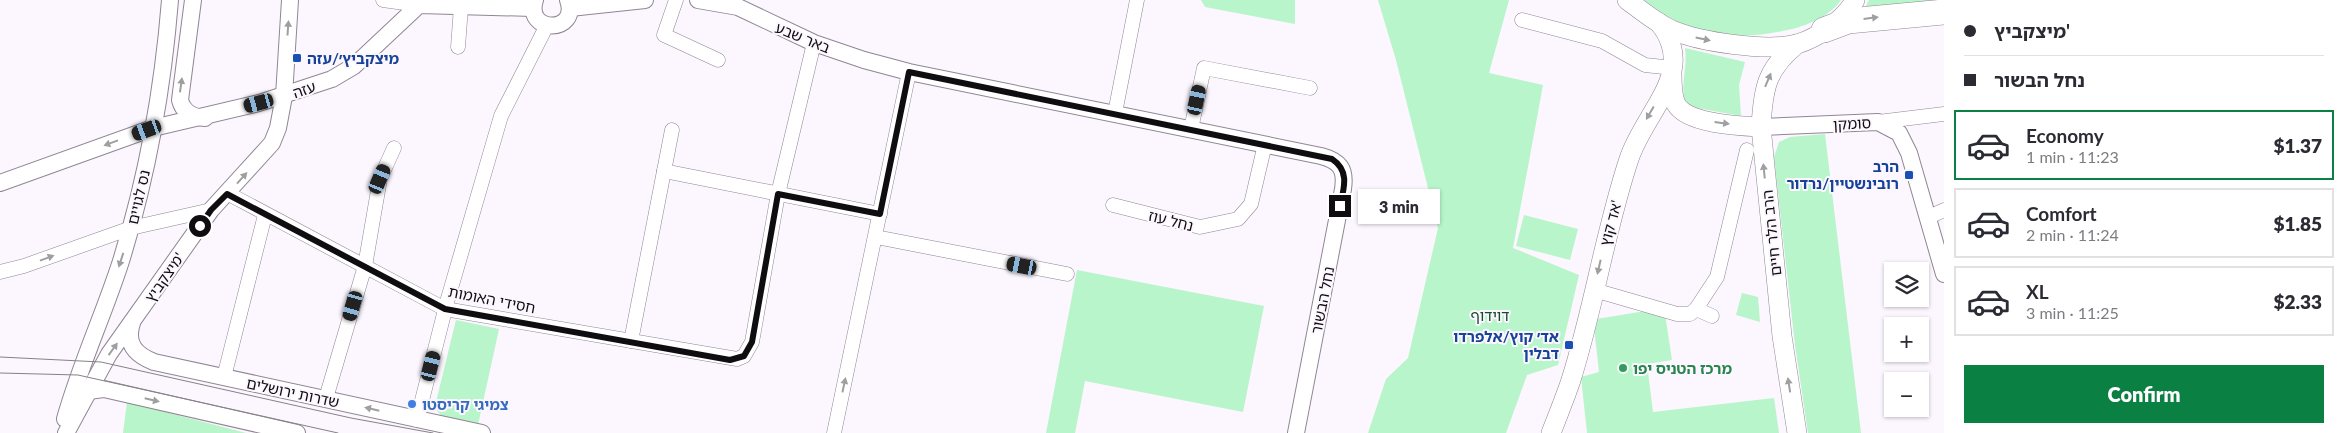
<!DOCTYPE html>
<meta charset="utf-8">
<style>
:root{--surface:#fff;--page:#f7f7f7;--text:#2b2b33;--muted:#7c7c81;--line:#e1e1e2;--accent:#0b8043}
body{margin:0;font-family:Lato,"Noto Sans Hebrew",sans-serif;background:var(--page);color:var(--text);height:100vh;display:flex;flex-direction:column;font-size:19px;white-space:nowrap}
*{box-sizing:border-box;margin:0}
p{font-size:16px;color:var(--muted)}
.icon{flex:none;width:28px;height:28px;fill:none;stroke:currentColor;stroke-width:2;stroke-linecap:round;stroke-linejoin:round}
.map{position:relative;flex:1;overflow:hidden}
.side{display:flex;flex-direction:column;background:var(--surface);width:400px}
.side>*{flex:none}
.banner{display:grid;align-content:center;height:110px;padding:0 20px;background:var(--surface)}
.fabs{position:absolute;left:1884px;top:262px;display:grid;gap:10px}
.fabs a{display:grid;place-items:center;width:45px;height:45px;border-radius:0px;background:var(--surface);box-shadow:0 1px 4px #0004;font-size:25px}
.end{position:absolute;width:22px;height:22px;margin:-11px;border:6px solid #100d11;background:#fff;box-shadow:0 0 0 2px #fff}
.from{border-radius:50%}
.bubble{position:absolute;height:35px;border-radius:0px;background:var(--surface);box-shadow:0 1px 4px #0004;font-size:16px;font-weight:800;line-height:35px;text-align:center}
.car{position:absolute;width:15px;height:30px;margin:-15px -8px;border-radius:6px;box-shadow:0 0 4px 1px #0007;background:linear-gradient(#222 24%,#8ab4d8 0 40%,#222 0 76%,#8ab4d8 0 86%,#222 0)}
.banner b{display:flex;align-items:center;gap:18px;height:48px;font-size:19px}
.banner b+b{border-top:1px solid var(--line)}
.banner i{width:12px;height:12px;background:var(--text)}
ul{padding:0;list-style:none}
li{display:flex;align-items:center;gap:15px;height:70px;margin:0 10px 8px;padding:0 10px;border:2px solid var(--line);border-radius:0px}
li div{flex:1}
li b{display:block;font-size:19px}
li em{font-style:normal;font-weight:800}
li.active{border-color:var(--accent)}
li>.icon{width:45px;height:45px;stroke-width:1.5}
.action{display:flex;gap:10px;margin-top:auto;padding:10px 20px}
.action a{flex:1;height:58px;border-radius:0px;background:var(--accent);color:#fff;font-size:20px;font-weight:800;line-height:58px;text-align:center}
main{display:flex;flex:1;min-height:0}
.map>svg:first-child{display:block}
.green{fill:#b8f5ca}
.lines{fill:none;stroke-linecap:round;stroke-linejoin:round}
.minor-casing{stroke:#908693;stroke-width:15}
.tertiary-casing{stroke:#908693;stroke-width:18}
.secondary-casing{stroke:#908693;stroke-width:20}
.motorway-casing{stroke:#908693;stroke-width:26}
.minor{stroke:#fff;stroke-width:14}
.tertiary{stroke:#fff;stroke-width:16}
.secondary{stroke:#fff;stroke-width:19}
.motorway{stroke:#fff;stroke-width:25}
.tram{stroke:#868187;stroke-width:1}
.oneway{fill:#9f9ea0}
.route{stroke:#100d11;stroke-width:6}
.transit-dot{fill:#1a4fb4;stroke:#fcf6fe;stroke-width:2}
.leisure-dot{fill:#2e9e5b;stroke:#fcf6fe;stroke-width:2}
.shop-dot{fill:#3f7fe0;stroke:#fcf6fe;stroke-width:2}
.labels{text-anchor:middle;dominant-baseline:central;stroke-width:4;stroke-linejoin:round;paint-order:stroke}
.street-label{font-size:15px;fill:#100d11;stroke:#fcf6fe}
.transit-label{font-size:15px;font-weight:bold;fill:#164399;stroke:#fcf6fe;text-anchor:end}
.park-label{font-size:15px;fill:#164a2c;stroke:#fcf6fe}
.leisure-label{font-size:15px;font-weight:bold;fill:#27864d;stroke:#fcf6fe;text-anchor:start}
.shop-label{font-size:15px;font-weight:bold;fill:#366cbe;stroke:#fcf6fe;text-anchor:start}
</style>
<main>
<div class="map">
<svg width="1944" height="433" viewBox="0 0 1944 433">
<rect width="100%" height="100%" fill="#fcf6fe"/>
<g class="green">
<path d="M 1201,0 L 1295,0 L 1295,24 L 1205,7 Z"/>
<path d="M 1378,0 L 1509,0 L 1489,73 L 1543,85 L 1513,248 L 1579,275 L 1558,365 L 1527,375 L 1506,433 L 1368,433 L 1386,379 L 1408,358 L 1438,228 L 1396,60 Z"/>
<path d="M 1641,0 L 1841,0 C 1831,15 1809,25 1792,29 C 1734,43 1690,35 1641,0 Z"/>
<path d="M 1869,0 L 1944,0 L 1865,8 Z"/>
<path d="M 1685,48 L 1745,62 L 1739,85 L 1741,116 L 1697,108 L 1685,102 C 1680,83 1688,67 1685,48 Z"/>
<path d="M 1825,134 L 1861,433 L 1808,433 L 1795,345 L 1774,157 L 1779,142 L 1790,137 Z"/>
<path d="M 1524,215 L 1578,229 L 1570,260 L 1516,246 Z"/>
<path d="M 1077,270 L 1264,306 L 1243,412 L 1085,381 L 1075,433 L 1046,433 Z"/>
<path d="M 1742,293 L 1758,297 L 1760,322 L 1736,315 Z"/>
<path d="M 1652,310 L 1665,314 L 1672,360 L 1647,364 L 1653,412 L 1774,398 L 1779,433 L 1587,433 L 1581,377 L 1599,372 L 1594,327 L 1596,319 Z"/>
<path d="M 456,320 L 499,329 L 478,425 C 463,422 440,423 435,406 Z"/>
<path d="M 127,402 L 246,433 L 123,433 Z"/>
</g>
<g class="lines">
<defs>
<g id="minor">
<path d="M 383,0 L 419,5 L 419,0"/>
<path d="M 676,0 L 664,35 L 718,60"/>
<path d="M 1522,20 L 1602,41 L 1645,65 L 1673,68"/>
<path d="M 458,47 L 461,7"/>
<path d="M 1115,113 L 1137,0"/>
<path d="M 1878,122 L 1944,114"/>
<path d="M 1191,129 L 1204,68 L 1310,88"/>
<path d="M 664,171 L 880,214"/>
<path d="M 227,193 L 445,309 L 737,359 L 744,356 L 752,342 L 778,194 L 814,43"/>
<path d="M 1113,205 L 1200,227 L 1238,219 L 1251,204 L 1265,144"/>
<path d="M 1929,217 L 1944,210"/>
<path d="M 876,237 L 1067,274"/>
<path d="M 0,272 L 24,266 L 131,228 L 211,210"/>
<path d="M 1594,290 L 1677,314 L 1690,314 L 1696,309 L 1717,277 L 1747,150"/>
<path d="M 1696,309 L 1712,316"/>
<path d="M 631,341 L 672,130"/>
<path d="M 224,377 L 265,215"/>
<path d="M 326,398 L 365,266 L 380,179 L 394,148"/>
<path d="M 417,420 L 447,302 L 501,116 L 547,25"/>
<path d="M 834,433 L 909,72"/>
</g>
<g id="tertiary">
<path d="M 193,0 L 180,100 C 183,112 192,117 205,118"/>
<path d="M 535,0 C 524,34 580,34 568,0"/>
<path d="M 698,0 L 738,7 L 814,43 L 864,60 L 909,72 L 1321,156 C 1340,161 1346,169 1343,189 L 1296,433"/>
<path d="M 570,8 L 645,0"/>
<path d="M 1761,127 L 1878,122 L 1899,133 L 1909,153 L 1944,274"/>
<path d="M 0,183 L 153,128 L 259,103 L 332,79 L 354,66 L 419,5 L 533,8"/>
<path d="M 132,323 C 125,344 136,355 154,362 L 482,433"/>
<path d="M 88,391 L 104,389 L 297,433"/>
<path d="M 65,419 C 80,365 104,314 121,261 C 147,177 163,88 170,0"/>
<path d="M 66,433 L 109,354 L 211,210 L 272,143 L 278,128 L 284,96 L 290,0"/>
</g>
<g id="secondary">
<path d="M 1627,0 C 1641,10 1656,23 1672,30 C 1700,42 1767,52 1797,44 C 1818,38 1845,19 1855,0"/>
<path d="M 1797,44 C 1766,69 1763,89 1761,127 L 1782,336 L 1797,433"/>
<path d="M 1672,74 C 1672,83 1672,96 1676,104 C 1687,124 1740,126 1761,127"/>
<path d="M 1551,433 C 1558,415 1565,398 1571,380 C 1594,307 1605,231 1629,159 C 1638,130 1667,97 1672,71 C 1676,53 1670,35 1658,22"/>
</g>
<path id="motorway" d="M 1824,30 L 1848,21 L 1944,12"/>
</defs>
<use href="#minor" class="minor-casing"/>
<use href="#tertiary" class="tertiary-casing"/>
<use href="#secondary" class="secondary-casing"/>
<use href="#motorway" class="motorway-casing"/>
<use href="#minor" class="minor"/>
<use href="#tertiary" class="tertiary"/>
<use href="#secondary" class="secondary"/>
<use href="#motorway" class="motorway"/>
<g class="tram">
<path d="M 0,357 L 101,362 L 351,418 L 433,433"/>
<path d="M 0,373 L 78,375 L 338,433"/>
</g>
</g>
<defs><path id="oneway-solid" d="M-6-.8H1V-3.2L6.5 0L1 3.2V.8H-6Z" transform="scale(1.25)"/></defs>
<g class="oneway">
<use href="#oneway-solid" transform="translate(1871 18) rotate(-7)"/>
<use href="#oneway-solid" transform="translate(288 28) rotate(-86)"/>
<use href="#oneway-solid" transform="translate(1703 39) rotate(12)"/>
<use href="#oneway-solid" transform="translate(1768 80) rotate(-67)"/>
<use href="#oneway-solid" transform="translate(181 85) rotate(-82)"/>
<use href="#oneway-solid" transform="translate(1650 113) rotate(120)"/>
<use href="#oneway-solid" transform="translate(1722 123) rotate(7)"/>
<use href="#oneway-solid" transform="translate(111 143) rotate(160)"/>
<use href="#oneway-solid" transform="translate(1764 171) rotate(-96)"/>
<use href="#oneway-solid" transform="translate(242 178) rotate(-48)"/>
<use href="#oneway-solid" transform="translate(47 258) rotate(-20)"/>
<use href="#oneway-solid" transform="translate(121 260) rotate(108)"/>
<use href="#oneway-solid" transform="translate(1599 267) rotate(103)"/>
<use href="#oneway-solid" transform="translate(113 349) rotate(-54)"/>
<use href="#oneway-solid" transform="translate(844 385) rotate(-78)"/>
<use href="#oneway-solid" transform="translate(1789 385) rotate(-99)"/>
<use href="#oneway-solid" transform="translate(152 400) rotate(13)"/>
<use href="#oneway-solid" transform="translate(372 409) rotate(-167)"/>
</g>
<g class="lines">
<path class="route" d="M 200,226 L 211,210 L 227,194 L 445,309 L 730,360 L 744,356 L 752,342 L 778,194 L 880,214 L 909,72 L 1332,159 C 1350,171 1344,188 1340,206"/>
</g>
<g class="transit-dot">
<rect x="292" y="53" width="10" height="10" rx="2.5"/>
<rect x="1904" y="170" width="10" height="10" rx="2.5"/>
<rect x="1564" y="340" width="10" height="10" rx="2.5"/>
</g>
<circle class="leisure-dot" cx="1623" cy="368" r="5"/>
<circle class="shop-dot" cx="412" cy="404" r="5"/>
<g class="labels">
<g class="street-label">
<text transform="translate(803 37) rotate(22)">באר שבע</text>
<text transform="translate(304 89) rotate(-19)">עזה</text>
<text transform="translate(1852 123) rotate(-3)">סומקן</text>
<text transform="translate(138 197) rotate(-77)">נס לגויים</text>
<text transform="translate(1171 220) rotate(14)">נחל עוז</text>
<text transform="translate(1610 223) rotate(-75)">אד קוץ'</text>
<text transform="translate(1771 233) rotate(-96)">הרב הלר חיים</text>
<text transform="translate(164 277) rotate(-55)">מיצקביץ'</text>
<text transform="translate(492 299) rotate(11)">חסידי האומות</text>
<text transform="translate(1322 300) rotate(-79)">נחל הבשור</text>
<text transform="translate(293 392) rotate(12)">שדרות ירושלים</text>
</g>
<g class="transit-label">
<text x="307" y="58" text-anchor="start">מיצקביץ׳/עזה</text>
<text x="1899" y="166">הרב<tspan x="1899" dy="17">רובינשטיין/נרדור</tspan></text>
<text x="1559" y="336">אד׳ קוץ/אלפרדו<tspan x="1559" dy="17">דבלין</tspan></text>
</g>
<g class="park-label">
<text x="1490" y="315">דוידוף</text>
</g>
<g class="leisure-label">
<text x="1633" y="368">מרכז הטניס יפו</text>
</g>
<g class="shop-label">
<text x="422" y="404">צמיגי קריסטו</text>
</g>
</g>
</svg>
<div class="fabs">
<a><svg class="icon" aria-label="layers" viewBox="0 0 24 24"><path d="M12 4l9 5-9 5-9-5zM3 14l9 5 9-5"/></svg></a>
<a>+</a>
<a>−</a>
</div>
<i class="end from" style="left:200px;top:226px"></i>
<i class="end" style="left:1340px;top:206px"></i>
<div class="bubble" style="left:1358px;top:189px;width:82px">3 min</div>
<i class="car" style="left:1197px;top:100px;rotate:12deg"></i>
<i class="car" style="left:259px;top:103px;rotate:255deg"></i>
<i class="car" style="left:147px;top:130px;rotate:250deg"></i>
<i class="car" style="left:380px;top:179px;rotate:23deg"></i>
<i class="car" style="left:1022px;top:266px;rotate:281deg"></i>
<i class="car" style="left:353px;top:306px;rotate:196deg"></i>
<i class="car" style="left:431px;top:366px;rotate:14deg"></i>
</div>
<section class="side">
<div class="banner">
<b><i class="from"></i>מיצקביץ'</b>
<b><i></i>נחל הבשור</b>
</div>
<ul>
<li class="active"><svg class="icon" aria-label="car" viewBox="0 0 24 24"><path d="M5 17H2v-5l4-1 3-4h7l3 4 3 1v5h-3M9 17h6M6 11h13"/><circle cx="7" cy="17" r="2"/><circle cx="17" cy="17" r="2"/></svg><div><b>Economy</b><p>1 min · 11:23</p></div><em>$1.37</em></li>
<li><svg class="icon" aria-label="car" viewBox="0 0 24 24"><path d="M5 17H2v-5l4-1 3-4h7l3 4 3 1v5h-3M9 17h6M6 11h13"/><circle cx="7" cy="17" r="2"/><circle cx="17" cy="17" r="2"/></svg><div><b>Comfort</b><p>2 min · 11:24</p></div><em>$1.85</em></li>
<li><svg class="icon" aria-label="car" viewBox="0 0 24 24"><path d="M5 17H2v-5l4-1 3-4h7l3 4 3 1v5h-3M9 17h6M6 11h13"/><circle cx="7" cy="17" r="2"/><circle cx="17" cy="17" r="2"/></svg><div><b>XL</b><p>3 min · 11:25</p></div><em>$2.33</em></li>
</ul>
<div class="action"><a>Confirm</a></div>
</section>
</main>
